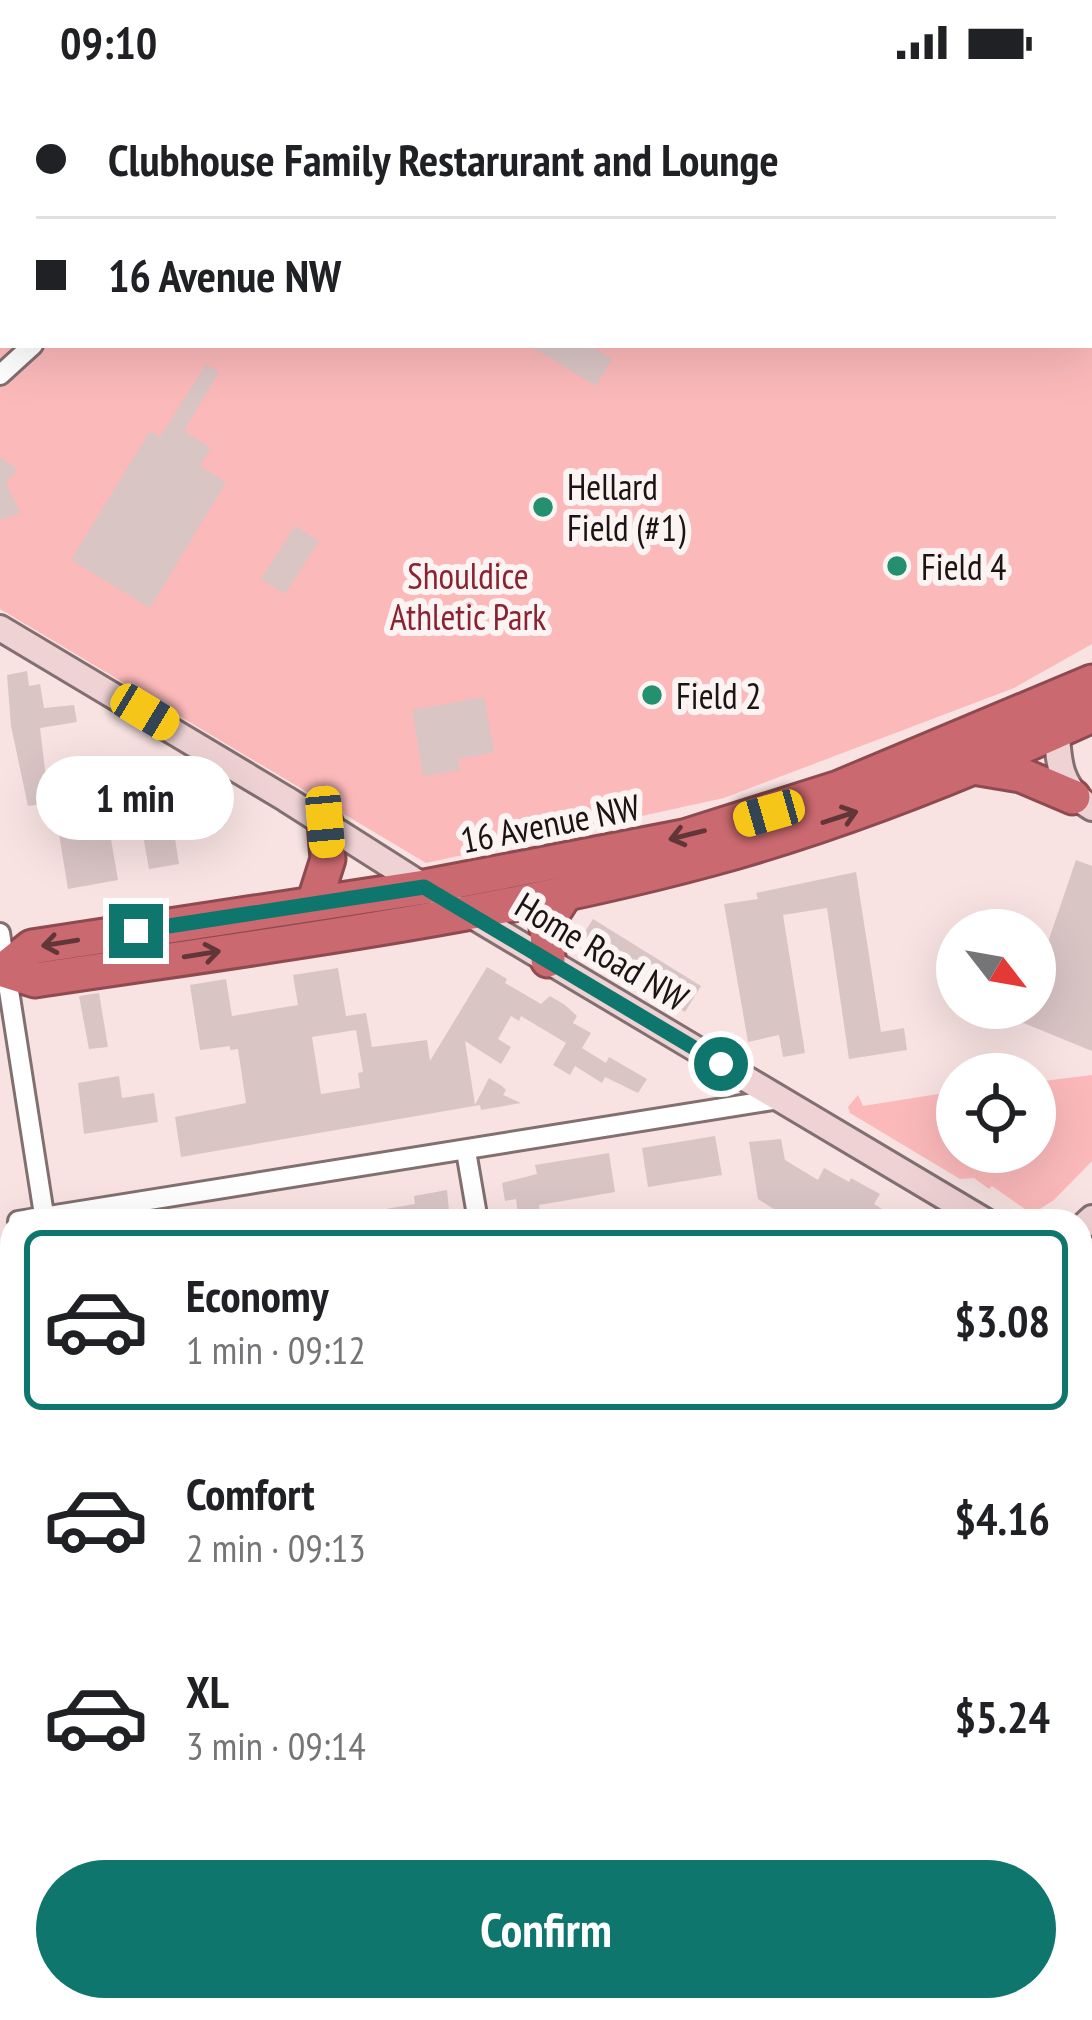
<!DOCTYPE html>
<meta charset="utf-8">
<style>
:root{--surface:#fff;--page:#f6f6f6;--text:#202124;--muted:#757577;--line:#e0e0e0;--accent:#0f766e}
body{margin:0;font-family:"PT Sans Narrow",sans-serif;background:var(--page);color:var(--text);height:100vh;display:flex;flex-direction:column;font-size:45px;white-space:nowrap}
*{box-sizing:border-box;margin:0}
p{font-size:39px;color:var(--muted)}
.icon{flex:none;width:66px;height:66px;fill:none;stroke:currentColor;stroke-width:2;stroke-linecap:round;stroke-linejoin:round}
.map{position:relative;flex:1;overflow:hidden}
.sheet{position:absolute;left:0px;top:1125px;width:1092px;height:813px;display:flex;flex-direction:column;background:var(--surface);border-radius:36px 36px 0 0;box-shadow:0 12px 48px #0002}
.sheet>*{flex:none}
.guide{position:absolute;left:0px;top:0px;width:1092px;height:264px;box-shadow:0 12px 48px #0002;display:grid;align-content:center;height:264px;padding:0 36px;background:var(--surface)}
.needle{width:78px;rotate:121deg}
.tools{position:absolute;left:936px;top:825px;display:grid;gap:24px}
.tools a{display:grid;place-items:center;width:120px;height:120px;border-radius:50%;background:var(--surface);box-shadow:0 12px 48px #0002;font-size:60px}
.end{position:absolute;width:54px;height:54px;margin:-27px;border:15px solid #0f766e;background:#fff;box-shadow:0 0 0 6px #fff}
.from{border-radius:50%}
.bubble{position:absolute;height:84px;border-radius:42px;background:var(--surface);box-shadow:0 12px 48px #0002;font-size:39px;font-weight:700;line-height:84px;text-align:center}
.car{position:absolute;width:36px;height:72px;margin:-36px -18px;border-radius:15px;box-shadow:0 0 9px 3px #0007;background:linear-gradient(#f5c518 24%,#345 0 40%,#f5c518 0 76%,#345 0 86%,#f5c518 0)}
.guide b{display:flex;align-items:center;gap:42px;height:114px;font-size:45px}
.guide b+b{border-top:3px solid var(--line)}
.guide i{width:30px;height:30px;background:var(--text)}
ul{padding:21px 0 0;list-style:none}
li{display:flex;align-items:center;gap:36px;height:180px;margin:0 24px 18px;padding:0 12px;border:6px solid transparent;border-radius:18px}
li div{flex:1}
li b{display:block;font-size:45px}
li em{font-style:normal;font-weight:700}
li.active{border-color:var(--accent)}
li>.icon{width:108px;height:108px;stroke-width:1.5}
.cta{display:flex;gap:24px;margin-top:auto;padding:24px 36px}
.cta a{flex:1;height:138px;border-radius:72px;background:var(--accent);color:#fff;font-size:48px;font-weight:700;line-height:138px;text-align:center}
.status{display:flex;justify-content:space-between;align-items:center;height:84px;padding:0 60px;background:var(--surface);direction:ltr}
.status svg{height:33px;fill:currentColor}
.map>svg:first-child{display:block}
.green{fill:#fcb9ba;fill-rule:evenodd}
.building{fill:#dac5c5;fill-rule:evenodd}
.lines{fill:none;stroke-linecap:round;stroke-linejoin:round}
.street-casing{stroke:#826f6f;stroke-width:24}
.secondary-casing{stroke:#826f6f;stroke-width:30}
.highway-casing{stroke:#8d4b4f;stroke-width:39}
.street{stroke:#fff;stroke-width:18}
.secondary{stroke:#efd2d4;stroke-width:24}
.highway{stroke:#ca696f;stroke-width:33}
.oneway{stroke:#623638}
.route{stroke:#0f766e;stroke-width:15}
.poi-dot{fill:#25906f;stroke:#fcf3f3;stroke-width:4.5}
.labels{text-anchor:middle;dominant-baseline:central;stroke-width:12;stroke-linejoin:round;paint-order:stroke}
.poi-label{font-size:36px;fill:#1c1414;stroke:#fcf3f3;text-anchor:start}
.park-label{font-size:36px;fill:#892332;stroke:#fcf3f3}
.street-label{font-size:36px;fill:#1c1414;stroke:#fcf3f3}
</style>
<div class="status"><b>09:10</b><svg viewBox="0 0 49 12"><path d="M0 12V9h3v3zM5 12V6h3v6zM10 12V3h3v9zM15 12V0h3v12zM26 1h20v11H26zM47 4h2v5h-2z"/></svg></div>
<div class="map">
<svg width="1092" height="1936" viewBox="0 0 1092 1936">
<rect width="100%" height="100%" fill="#f8e2e2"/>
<g class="green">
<path d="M 0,0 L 1092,0 L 1092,560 L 1014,604 L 724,714 L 426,779 L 0,525 ZM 3,3 L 1089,3 L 1089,261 L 3,261 Z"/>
<path d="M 1092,991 L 1092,1077 L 1054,1116 L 1032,1130 L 992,1102 L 989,1105 L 974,1094 L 960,1095 L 850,1029 L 848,1023 L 858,1011 L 863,1022 L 957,1007 L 957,1068 L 1035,1068 L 1035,998 Z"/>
<path d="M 503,1926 L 576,1926 L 577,1936 L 446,1936 Z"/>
</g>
<g class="building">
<path d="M 529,261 L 589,261 L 612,275 L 596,302 Z"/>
<path d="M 206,280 L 219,288 L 184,347 L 211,364 L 200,382 L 226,398 L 150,524 L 71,476 L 150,347 L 160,353 Z"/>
<path d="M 0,373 L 17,385 L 6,400 L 21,429 L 0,436 Z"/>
<path d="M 295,442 L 319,457 L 285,510 L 261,495 Z"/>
<path d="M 27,587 L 29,602 L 40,600 L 44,624 L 74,621 L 77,638 L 40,644 L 49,719 L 28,722 L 11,642 L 7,591 Z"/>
<path d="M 484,613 L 494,668 L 458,675 L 460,686 L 423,692 L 412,626 Z"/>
<path d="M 87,733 L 99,733 L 99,739 L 108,738 L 118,796 L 68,805 L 57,738 Z"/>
<path d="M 172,736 L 179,780 L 149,785 L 142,746 L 146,740 Z"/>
<path d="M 1076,776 L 1092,782 L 1092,967 L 1021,938 L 1025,924 L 1035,924 L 1035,896 Z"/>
<path d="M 856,788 L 881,948 L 904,944 L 907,966 L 849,975 L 827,824 L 783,831 L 805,969 L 783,973 L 779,951 L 748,958 L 724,820 L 758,815 L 756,809 Z"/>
<path d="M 593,835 L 701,902 L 685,928 L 576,862 Z"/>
<path d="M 487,883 L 507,895 L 505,899 L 541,920 L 550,912 L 565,921 L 577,932 L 573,939 L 591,949 L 582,964 L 606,979 L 609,973 L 647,995 L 638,1009 L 605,993 L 602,999 L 575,982 L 570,991 L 553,981 L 566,959 L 521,932 L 519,937 L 511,932 L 498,955 L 511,963 L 501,980 L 465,957 L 475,1021 L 489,994 L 502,1002 L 506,1006 L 503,1011 L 521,1019 L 481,1026 L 480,1021 L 181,1073 L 175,1033 L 246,1019 L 238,965 L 230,966 L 230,962 L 200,966 L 190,901 L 226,895 L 232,932 L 298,921 L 293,891 L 338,884 L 346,932 L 366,929 L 372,963 L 427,956 L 430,977 ZM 356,946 L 363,988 L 358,989 L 360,1004 L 321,1010 L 312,953 Z"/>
<path d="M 99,909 L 108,963 L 89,965 L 79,912 Z"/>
<path d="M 119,992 L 122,1014 L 154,1009 L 158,1038 L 84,1050 L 78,999 Z"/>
<path d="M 715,1052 L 722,1091 L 648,1103 L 642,1064 Z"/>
<path d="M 781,1055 L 785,1076 L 818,1096 L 824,1084 L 849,1098 L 851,1094 L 880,1110 L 874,1120 L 902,1137 L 792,1137 L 758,1115 L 749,1058 Z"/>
<path d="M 609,1069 L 615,1108 L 539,1121 L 541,1137 L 519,1137 L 516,1115 L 505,1117 L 502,1099 L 537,1090 L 535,1081 Z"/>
<path d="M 447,1106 L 450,1137 L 357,1137 L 356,1130 L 415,1120 L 414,1112 Z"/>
</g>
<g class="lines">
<defs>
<g id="street">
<path d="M 793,3 L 805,0"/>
<path d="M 0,291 L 33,261"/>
<path d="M 0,849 L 45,1137"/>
<path d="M 466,1067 L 478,1137"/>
<path d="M 18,1137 L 779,1015"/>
<path d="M 1080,1219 L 1092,1213"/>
<path d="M 1080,1460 L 1092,1458"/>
<path d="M 0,1635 L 12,1633"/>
<path d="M 1080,1709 L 1092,1707"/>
<path d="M 0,1881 L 12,1879"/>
<path d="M 169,1926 L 171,1936"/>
<path d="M 604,1926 L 606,1936"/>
<path d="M 1035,1926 L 1036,1936"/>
</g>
<g id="secondary">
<path d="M 0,544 L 286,715 L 431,807"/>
<path d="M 1056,632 C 1058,671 1056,703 1092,724"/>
<path d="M 461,825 L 985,1137"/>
<path d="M 1080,1145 L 1092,1134"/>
<path d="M 1080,1193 L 1092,1201"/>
<path d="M 0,1386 L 12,1384"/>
</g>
<g id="highway">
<path d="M 973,683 L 1021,691 L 1073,713"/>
<path d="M 314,819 L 328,775 L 325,738"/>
<path d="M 548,876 L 547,838 L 565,810"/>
<path d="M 6,884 L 32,863 L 425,803 L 684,753 L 839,704 L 1092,598"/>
<path d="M 0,885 L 35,896 C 269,861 507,832 734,768 C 856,733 977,684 1092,631"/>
</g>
</defs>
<use href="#street" class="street-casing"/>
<use href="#secondary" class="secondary-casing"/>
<use href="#highway" class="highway-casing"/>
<use href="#street" class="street"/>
<use href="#secondary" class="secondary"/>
<use href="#highway" class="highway"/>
</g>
<defs><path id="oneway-shaft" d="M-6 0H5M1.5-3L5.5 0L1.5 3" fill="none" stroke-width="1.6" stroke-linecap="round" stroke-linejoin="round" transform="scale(3)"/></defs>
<g class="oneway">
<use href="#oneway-shaft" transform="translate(840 733) rotate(-18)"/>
<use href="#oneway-shaft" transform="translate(687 751) rotate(166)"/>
<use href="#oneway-shaft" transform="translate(60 859) rotate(171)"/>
<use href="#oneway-shaft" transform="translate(202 870) rotate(-9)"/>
</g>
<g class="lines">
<path class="route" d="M 136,847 L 424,803 L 721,980"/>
</g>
<g class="poi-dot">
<circle cx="543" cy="423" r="12"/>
<circle cx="897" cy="482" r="12"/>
<circle cx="652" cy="611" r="12"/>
</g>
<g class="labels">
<g class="poi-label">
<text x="567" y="402">Hellard<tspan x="567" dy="41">Field (#1)</tspan></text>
<text x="921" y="482">Field 4</text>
<text x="676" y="611">Field 2</text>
</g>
<g class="park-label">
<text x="468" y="491">Shouldice<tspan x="468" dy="41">Athletic Park</tspan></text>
</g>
<g class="street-label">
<text transform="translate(550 739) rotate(-11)">16 Avenue NW</text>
<text transform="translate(602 867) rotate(31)">Home Road NW</text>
</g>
</g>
</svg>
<div class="tools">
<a><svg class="needle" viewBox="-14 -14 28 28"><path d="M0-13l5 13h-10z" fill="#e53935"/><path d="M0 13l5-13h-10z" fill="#757577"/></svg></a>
<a><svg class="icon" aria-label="locate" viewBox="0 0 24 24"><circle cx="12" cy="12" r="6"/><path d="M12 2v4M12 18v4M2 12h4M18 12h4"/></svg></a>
</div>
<i class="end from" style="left:721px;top:980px"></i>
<i class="end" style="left:136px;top:847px"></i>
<div class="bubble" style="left:36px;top:672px;width:198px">1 min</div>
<i class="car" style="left:145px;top:628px;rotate:121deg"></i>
<i class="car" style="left:769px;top:729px;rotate:254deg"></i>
<i class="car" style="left:325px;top:738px;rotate:175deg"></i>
<div class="guide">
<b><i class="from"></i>Clubhouse Family Restarurant and Lounge</b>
<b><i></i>16 Avenue NW</b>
</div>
<section class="sheet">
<ul>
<li class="active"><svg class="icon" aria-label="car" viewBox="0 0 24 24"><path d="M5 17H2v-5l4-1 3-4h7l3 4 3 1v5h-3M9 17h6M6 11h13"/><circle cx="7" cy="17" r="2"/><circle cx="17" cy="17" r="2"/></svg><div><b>Economy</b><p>1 min · 09:12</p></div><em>$3.08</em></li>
<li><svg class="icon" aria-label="car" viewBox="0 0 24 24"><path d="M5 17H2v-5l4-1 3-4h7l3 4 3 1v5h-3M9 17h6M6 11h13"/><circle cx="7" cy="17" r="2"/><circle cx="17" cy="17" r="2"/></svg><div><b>Comfort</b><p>2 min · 09:13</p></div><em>$4.16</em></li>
<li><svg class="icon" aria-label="car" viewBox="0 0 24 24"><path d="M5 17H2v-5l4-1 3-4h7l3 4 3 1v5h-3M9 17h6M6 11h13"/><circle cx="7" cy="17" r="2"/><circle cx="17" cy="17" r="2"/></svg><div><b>XL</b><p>3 min · 09:14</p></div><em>$5.24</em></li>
</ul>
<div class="cta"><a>Confirm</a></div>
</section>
</div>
